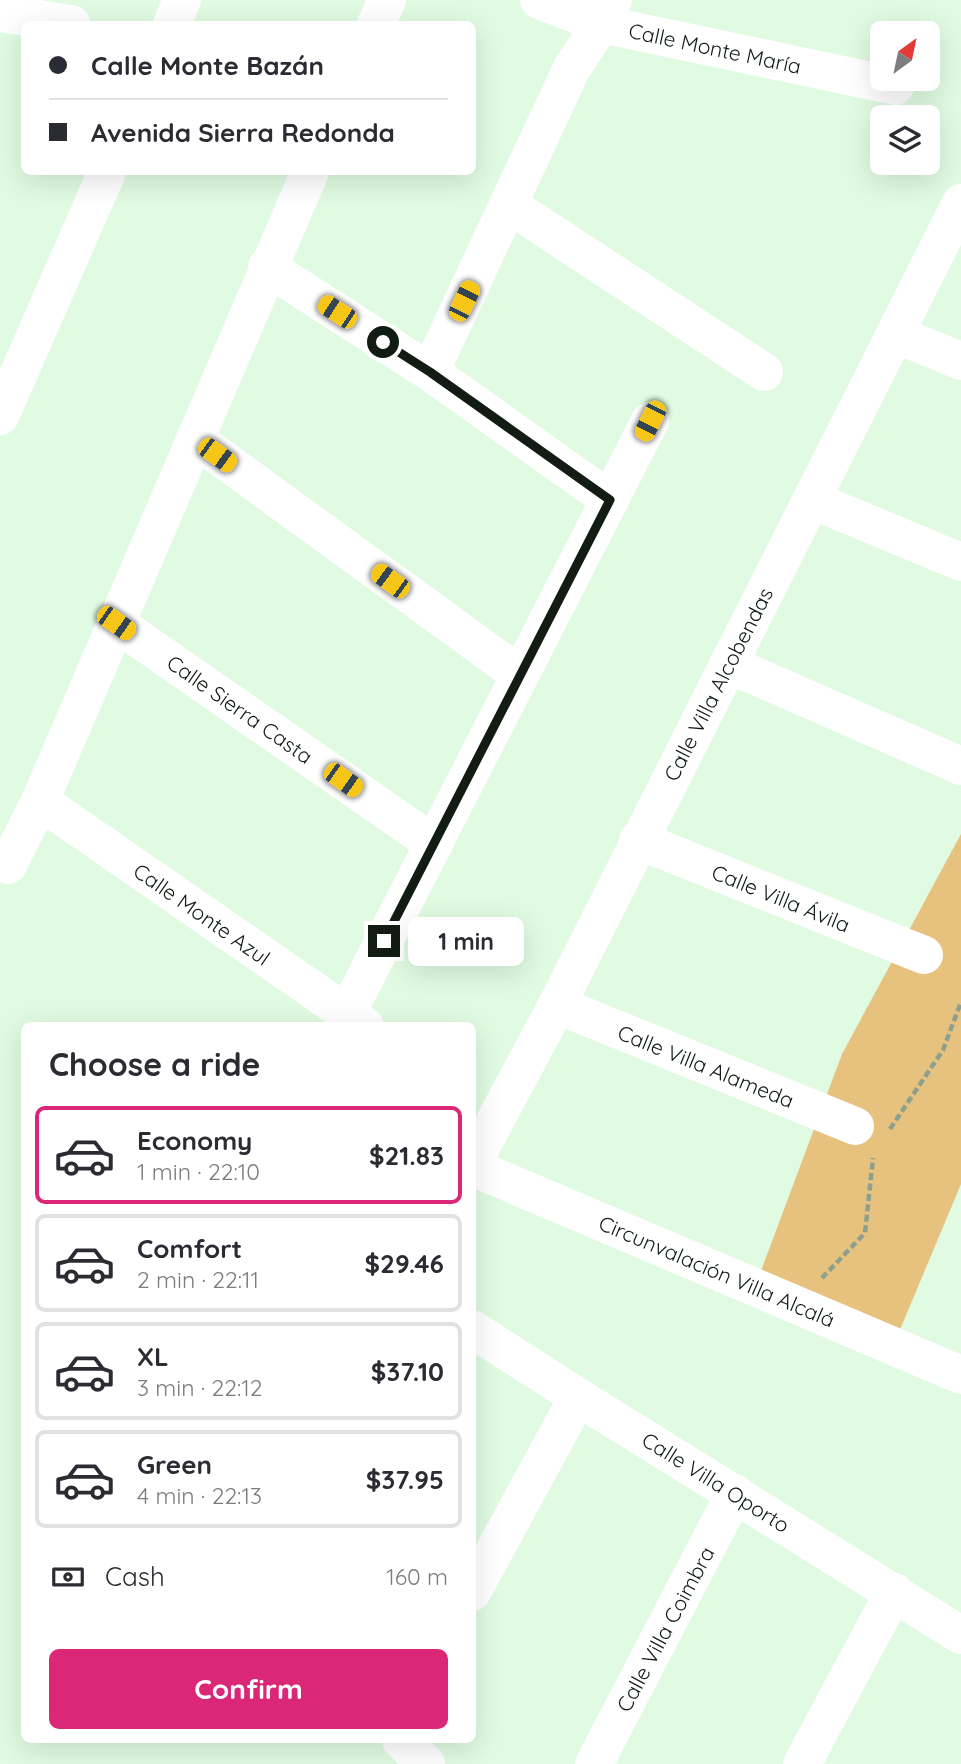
<!DOCTYPE html>
<meta charset="utf-8">
<style>
:root{--surface:#fff;--page:#f2f2f3;--text:#2b2b33;--muted:#7c7c81;--line:#e1e1e2;--accent:#db2777}
body{margin:0;font-family:Quicksand,sans-serif;background:var(--page);color:var(--text);height:100vh;display:flex;flex-direction:column;font-size:26px;white-space:nowrap}
*{box-sizing:border-box;margin:0}
p{font-size:23px;color:var(--muted)}
.icon{flex:none;width:38px;height:38px;fill:none;stroke:currentColor;stroke-width:2;stroke-linecap:round;stroke-linejoin:round}
.map{position:relative;flex:1;overflow:hidden}
.details{position:absolute;left:21px;top:1022px;width:455px;height:721px;display:flex;flex-direction:column;background:var(--surface);border-radius:10px;box-shadow:0 7px 28px #0002}
.details>*{flex:none}
.banner{position:absolute;left:21px;top:21px;width:455px;height:154px;border-radius:10px;box-shadow:0 7px 28px #0002;display:grid;align-content:center;height:154px;padding:0 28px;background:var(--surface)}
.needle{width:46px;rotate:33deg}
.controls{position:absolute;left:870px;top:21px;display:grid;gap:14px}
.controls a{display:grid;place-items:center;width:70px;height:70px;border-radius:10px;background:var(--surface);box-shadow:0 7px 28px #0002;font-size:35px}
.end{position:absolute;width:32px;height:32px;margin:-16px;border:9px solid #121c13;background:#fff;box-shadow:0 0 0 4px #fff}
.from{border-radius:50%}
.bubble{position:absolute;height:49px;border-radius:10px;background:var(--surface);box-shadow:0 7px 28px #0002;font-size:23px;font-weight:700;line-height:49px;text-align:center}
.car{position:absolute;width:21px;height:42px;margin:-21px -10px;border-radius:9px;box-shadow:0 0 5px 2px #0007;background:linear-gradient(#f5c518 24%,#345 0 40%,#f5c518 0 76%,#345 0 86%,#f5c518 0)}
.banner b{display:flex;align-items:center;gap:24px;height:66px;font-size:26px}
.banner b+b{border-top:2px solid var(--line)}
.banner i{width:18px;height:18px;background:var(--text)}
ul{padding:0;list-style:none}
li{display:flex;align-items:center;gap:21px;height:98px;margin:0 14px 10px;padding:0 14px;border:4px solid var(--line);border-radius:10px}
li div{flex:1}
li b{display:block;font-size:26px}
li em{font-style:normal;font-weight:700}
li.active{border-color:var(--accent)}
li>.icon{width:63px;height:63px;stroke-width:1.5}
h2{padding:0 28px;font-size:32px;line-height:84px}
.pay{display:flex;align-items:center;gap:18px;height:77px;padding:0 28px;font-size:26px}
.pay p{margin-inline-start:auto}
.primary-button{display:flex;gap:14px;margin-top:auto;padding:14px 28px}
.primary-button a{flex:1;height:80px;border-radius:10px;background:var(--accent);color:#fff;font-size:28px;font-weight:700;line-height:80px;text-align:center}
.map>svg:first-child{display:block}
.green{fill:#e7c27e}
.lines{fill:none;stroke-linecap:round;stroke-linejoin:round}
.path{stroke:#8ca08d;stroke-width:4.5;stroke-dasharray:7 3.5;stroke-linecap:butt}
.minor{stroke:#fff;stroke-width:38}
.route{stroke:#121c13;stroke-width:9}
.labels{text-anchor:middle;dominant-baseline:central;stroke-width:5;stroke-linejoin:round;paint-order:stroke}
.street-label{font-size:21px;fill:#121c13;stroke:#fff}
</style>
<div class="map">
<svg width="961" height="1764" viewBox="0 0 961 1764">
<rect width="100%" height="100%" fill="#e0fbe1"/>
<path class="green" d="M 961,834 L 961,1184 L 899,1332 L 761,1271 L 842,1054 Z"/>
<g class="lines">
<g class="path">
<path d="M 890,1129 L 943,1050 L 961,1002"/>
<path d="M 822,1278 L 865,1233 L 873,1158"/>
</g>
<g class="minor">
<path d="M 539,0 L 601,24 L 895,86"/>
<path d="M 0,13 L 71,24"/>
<path d="M 172,24 L 182,0"/>
<path d="M 376,24 L 387,0"/>
<path d="M 509,205 L 764,372"/>
<path d="M 267,267 L 430,372 L 610,500"/>
<path d="M 895,334 L 961,361"/>
<path d="M 430,372 L 572,68 L 601,24 L 613,0"/>
<path d="M 0,416 L 107,172"/>
<path d="M 195,439 L 520,675"/>
<path d="M 812,500 L 961,562"/>
<path d="M 116,623 L 434,844"/>
<path d="M 728,664 L 961,766"/>
<path d="M 40,801 L 365,1026"/>
<path d="M 638,840 L 924,955"/>
<path d="M 8,865 L 40,801 L 310,172"/>
<path d="M 557,1005 L 855,1126"/>
<path d="M 347,1013 L 650,421"/>
<path d="M 472,1164 L 557,1005 L 961,203"/>
<path d="M 472,1167 L 961,1375"/>
<path d="M 472,1329 L 578,1397 L 961,1635"/>
<path d="M 472,1592 L 578,1397"/>
<path d="M 401,1740 L 426,1764"/>
<path d="M 594,1764 L 735,1493"/>
<path d="M 802,1764 L 894,1592"/>
</g>
</g>
<g class="lines">
<path class="route" d="M 383,342 L 430,372 L 610,500 L 384,941"/>
</g>
<g class="labels">
<g class="street-label">
<text transform="translate(715 48) rotate(12)">Calle Monte María</text>
<text transform="translate(718 684) rotate(-63)">Calle Villa Alcobendas</text>
<text transform="translate(240 709) rotate(35)">Calle Sierra Casta</text>
<text transform="translate(781 898) rotate(22)">Calle Villa Ávila</text>
<text transform="translate(202 914) rotate(35)">Calle Monte Azul</text>
<text transform="translate(706 1066) rotate(22)">Calle Villa Alameda</text>
<text transform="translate(717 1271) rotate(23)">Circunvalación Villa Alcalá</text>
<text transform="translate(716 1482) rotate(32)">Calle Villa Oporto</text>
<text transform="translate(665 1629) rotate(-62)">Calle Villa Coimbra</text>
</g>
</g>
</svg>
<div class="controls">
<a><svg class="needle" viewBox="-14 -14 28 28"><path d="M0-13l5 13h-10z" fill="#e53935"/><path d="M0 13l5-13h-10z" fill="#7c7c81"/></svg></a>
<a><svg class="icon" aria-label="layers" viewBox="0 0 24 24"><path d="M12 4l9 5-9 5-9-5zM3 14l9 5 9-5"/></svg></a>
</div>
<i class="end from" style="left:383px;top:342px"></i>
<i class="end" style="left:384px;top:941px"></i>
<div class="bubble" style="left:408px;top:917px;width:116px">1 min</div>
<i class="car" style="left:464px;top:301px;rotate:26deg"></i>
<i class="car" style="left:337px;top:312px;rotate:303deg"></i>
<i class="car" style="left:650px;top:421px;rotate:207deg"></i>
<i class="car" style="left:217px;top:455px;rotate:126deg"></i>
<i class="car" style="left:390px;top:581px;rotate:306deg"></i>
<i class="car" style="left:116px;top:623px;rotate:125deg"></i>
<i class="car" style="left:343px;top:780px;rotate:125deg"></i>
<div class="banner">
<b><i class="from"></i>Calle Monte Bazán</b>
<b><i></i>Avenida Sierra Redonda</b>
</div>
<section class="details">
<h2>Choose a ride</h2>
<ul>
<li class="active"><svg class="icon" aria-label="car" viewBox="0 0 24 24"><path d="M5 17H2v-5l4-1 3-4h7l3 4 3 1v5h-3M9 17h6M6 11h13"/><circle cx="7" cy="17" r="2"/><circle cx="17" cy="17" r="2"/></svg><div><b>Economy</b><p>1 min · 22:10</p></div><em>$21.83</em></li>
<li><svg class="icon" aria-label="car" viewBox="0 0 24 24"><path d="M5 17H2v-5l4-1 3-4h7l3 4 3 1v5h-3M9 17h6M6 11h13"/><circle cx="7" cy="17" r="2"/><circle cx="17" cy="17" r="2"/></svg><div><b>Comfort</b><p>2 min · 22:11</p></div><em>$29.46</em></li>
<li><svg class="icon" aria-label="car" viewBox="0 0 24 24"><path d="M5 17H2v-5l4-1 3-4h7l3 4 3 1v5h-3M9 17h6M6 11h13"/><circle cx="7" cy="17" r="2"/><circle cx="17" cy="17" r="2"/></svg><div><b>XL</b><p>3 min · 22:12</p></div><em>$37.10</em></li>
<li><svg class="icon" aria-label="car" viewBox="0 0 24 24"><path d="M5 17H2v-5l4-1 3-4h7l3 4 3 1v5h-3M9 17h6M6 11h13"/><circle cx="7" cy="17" r="2"/><circle cx="17" cy="17" r="2"/></svg><div><b>Green</b><p>4 min · 22:13</p></div><em>$37.95</em></li>
</ul>
<div class="pay"><svg class="icon" aria-label="cash" viewBox="0 0 24 24"><path d="M3 7h18v10H3z"/><circle cx="12" cy="12" r="2"/></svg>Cash<p>160 m</p></div>
<div class="primary-button"><a>Confirm</a></div>
</section>
</div>
